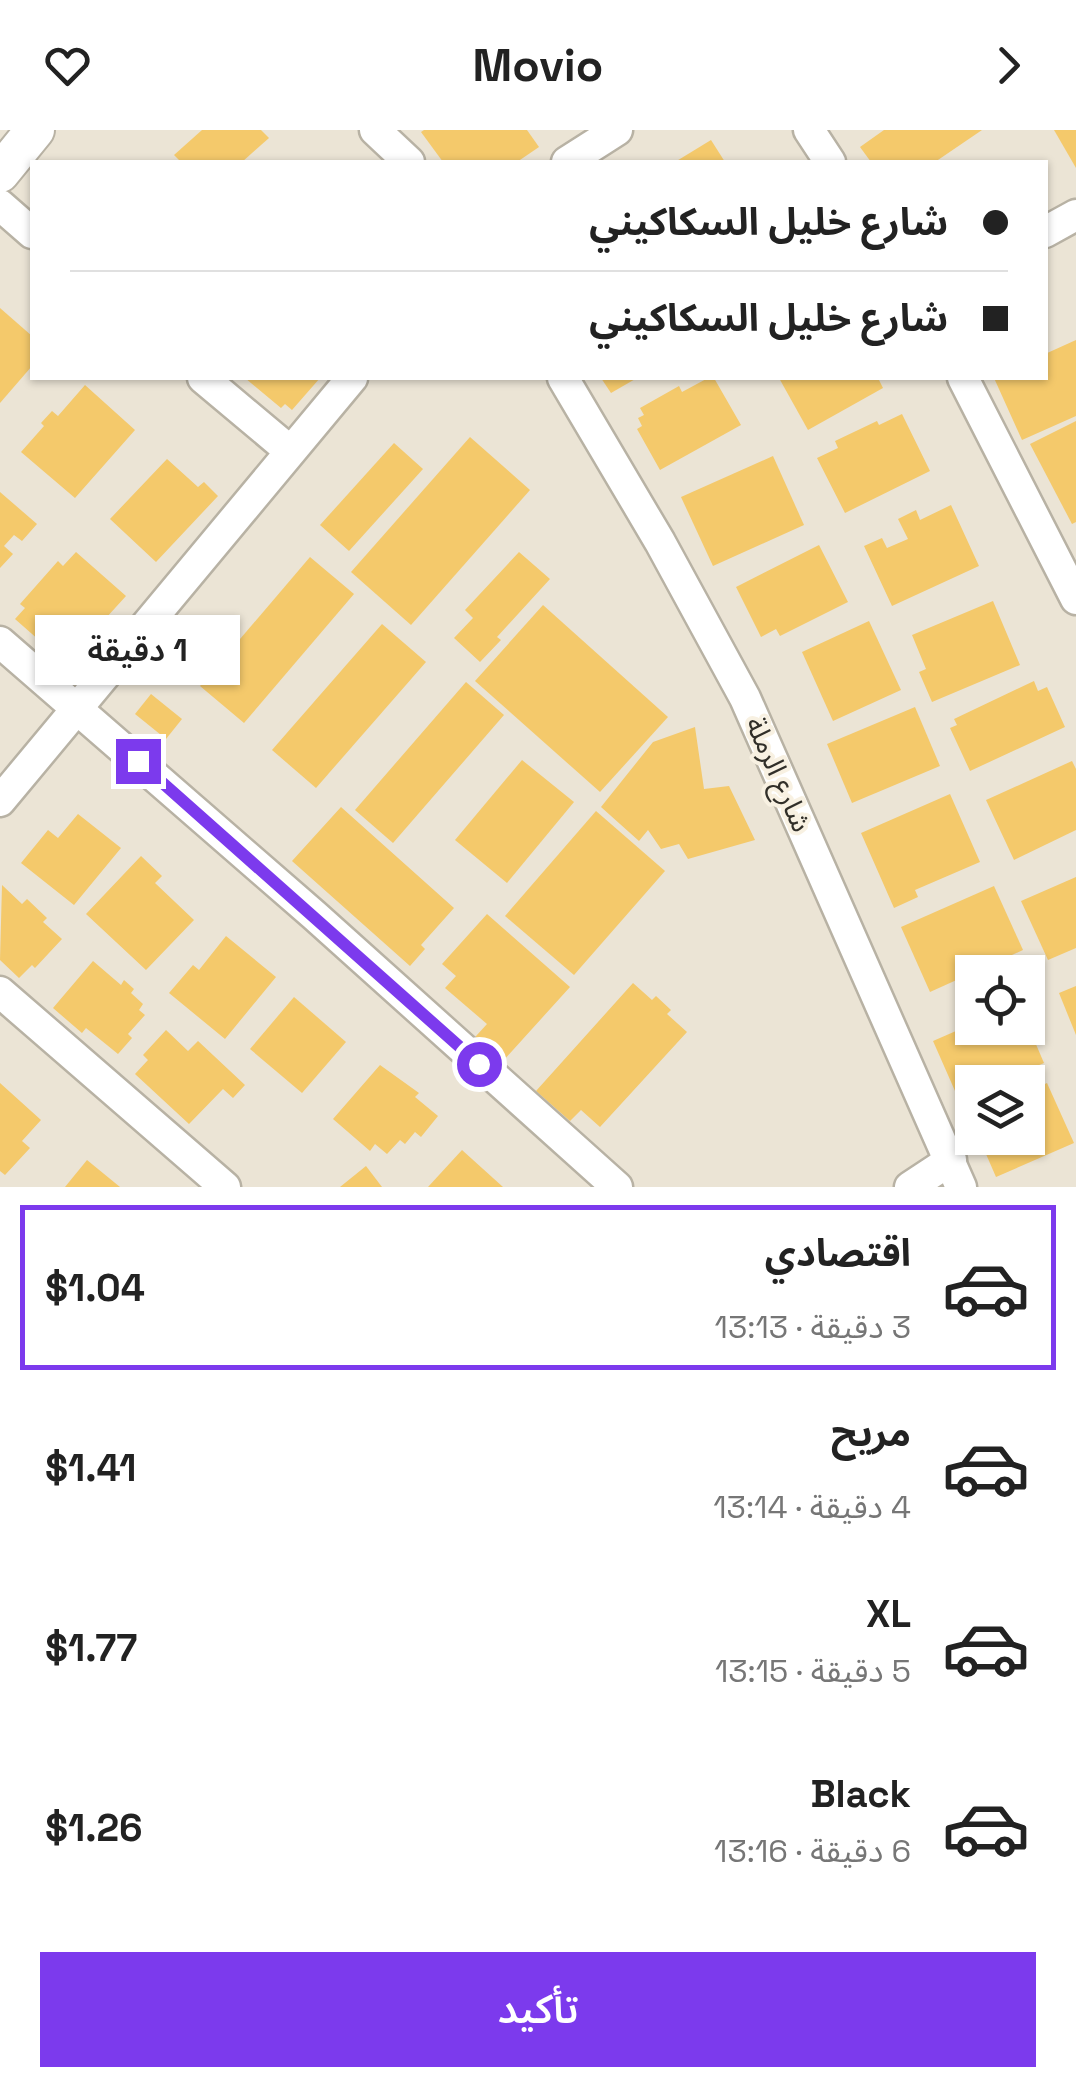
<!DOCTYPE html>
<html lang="ar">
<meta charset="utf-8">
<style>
:root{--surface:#fff;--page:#f2f2f2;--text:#222;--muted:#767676;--line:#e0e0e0;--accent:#7c3aed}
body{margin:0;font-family:"Space Grotesk","Noto Sans Arabic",sans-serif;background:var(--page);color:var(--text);direction:rtl;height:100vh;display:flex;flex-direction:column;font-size:38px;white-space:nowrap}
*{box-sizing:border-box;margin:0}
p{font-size:32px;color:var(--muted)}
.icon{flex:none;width:55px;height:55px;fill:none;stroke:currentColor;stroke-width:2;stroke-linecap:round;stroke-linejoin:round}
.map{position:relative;height:1057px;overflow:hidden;direction:ltr}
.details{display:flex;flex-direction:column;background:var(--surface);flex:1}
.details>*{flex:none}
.hud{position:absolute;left:30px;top:30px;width:1018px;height:220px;border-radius:0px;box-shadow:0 2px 8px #0004;direction:rtl;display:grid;align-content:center;height:220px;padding:0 40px;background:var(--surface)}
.controls{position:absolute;left:955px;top:825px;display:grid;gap:20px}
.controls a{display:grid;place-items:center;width:90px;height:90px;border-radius:0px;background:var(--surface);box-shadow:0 2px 8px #0004;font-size:50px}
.end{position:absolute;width:45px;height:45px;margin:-22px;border:12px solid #7c3aed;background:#fff;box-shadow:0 0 0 5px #fff}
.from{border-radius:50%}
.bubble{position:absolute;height:70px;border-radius:0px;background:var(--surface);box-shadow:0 2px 8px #0004;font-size:32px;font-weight:600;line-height:70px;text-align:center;direction:rtl}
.hud b{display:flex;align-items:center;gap:35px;height:95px;font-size:38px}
.hud b+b{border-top:2px solid var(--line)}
.hud i{width:25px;height:25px;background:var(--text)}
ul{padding:18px 0 0;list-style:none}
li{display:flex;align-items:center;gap:30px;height:165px;margin:0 20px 15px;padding:0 20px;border:5px solid transparent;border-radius:0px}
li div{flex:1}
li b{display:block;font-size:38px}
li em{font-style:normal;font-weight:600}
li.on{border-color:var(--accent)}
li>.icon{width:90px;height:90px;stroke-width:1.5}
.button{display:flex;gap:20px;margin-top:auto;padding:20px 40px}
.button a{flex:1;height:115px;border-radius:0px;background:var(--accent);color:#fff;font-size:40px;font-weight:600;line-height:115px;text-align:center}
header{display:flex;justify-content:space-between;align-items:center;height:130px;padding:0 40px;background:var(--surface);font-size:45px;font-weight:600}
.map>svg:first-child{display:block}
.building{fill:#f4c96b}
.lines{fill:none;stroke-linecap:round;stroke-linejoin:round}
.minor-casing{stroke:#b8b2a4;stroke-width:35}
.tertiary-casing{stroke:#b8b2a4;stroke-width:42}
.minor{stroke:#fff;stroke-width:30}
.tertiary{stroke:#fff;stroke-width:38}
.route{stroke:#7c3aed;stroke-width:12}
.labels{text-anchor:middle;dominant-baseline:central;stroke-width:8;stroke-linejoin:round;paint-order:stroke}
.street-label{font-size:28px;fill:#312f29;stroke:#f8f1e2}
</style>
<header><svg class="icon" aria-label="forward" viewBox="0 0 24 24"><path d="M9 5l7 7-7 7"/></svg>Movio<svg class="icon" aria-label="heart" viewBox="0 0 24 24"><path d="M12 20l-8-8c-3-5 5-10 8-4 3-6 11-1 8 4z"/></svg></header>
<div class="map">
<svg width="1076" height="1057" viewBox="0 0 1076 1057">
<rect width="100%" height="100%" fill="#ebe4d5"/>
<g class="building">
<path d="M 202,0 L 261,0 L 269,8 L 242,32 L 181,32 L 174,25 Z"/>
<path d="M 424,0 L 527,0 L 539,17 L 517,32 L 443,32 L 421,2 Z"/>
<path d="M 884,0 L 982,0 L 935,32 L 871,32 L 860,17 Z"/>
<path d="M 1054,0 L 1076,0 L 1076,38 Z"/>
<path d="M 711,10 L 725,32 L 675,32 Z"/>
<path d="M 0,178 L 32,206 L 32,236 L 0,273 Z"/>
<path d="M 1076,210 L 1076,286 L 1022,310 L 994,248 L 1045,248 L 1045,224 Z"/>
<path d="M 245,248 L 320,248 L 292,280 L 285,274 L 281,278 Z"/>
<path d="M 601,248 L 637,248 L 611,263 Z"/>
<path d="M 708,248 L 714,248 L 741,295 L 660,340 L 637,299 L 642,296 L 638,288 L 644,285 L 640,278 L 679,256 L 682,262 Z"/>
<path d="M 779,248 L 878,248 L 883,258 L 808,300 Z"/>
<path d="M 85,255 L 135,300 L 75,368 L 21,322 L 44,296 L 41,293 L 52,281 L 58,286 Z"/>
<path d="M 902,284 L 930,341 L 845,383 L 817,328 L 838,318 L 835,311 L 877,291 L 879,295 Z"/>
<path d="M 1076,291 L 1076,392 L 1072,394 L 1030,314 Z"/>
<path d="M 470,307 L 530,360 L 411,495 L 351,442 Z"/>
<path d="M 394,313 L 423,339 L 349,421 L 320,395 Z"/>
<path d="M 773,326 L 804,395 L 713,436 L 681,367 Z"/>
<path d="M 167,329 L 198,357 L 204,352 L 218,366 L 156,432 L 110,389 Z"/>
<path d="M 0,362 L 37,394 L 22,411 L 14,405 L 4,416 L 13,424 L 0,438 Z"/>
<path d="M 951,375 L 979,436 L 892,476 L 864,416 L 882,408 L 887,418 L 908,409 L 898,389 L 916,380 L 920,390 Z"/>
<path d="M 819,415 L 848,472 L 780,506 L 776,499 L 761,507 L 736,457 Z"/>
<path d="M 76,422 L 126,466 L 65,533 L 15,489 L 25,478 L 20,474 L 58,431 L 63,436 Z"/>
<path d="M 519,422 L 550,449 L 497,507 L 501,510 L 480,532 L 454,508 L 473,488 L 465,480 Z"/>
<path d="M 310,427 L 354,464 L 244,593 L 200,556 Z"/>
<path d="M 993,471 L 1020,535 L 932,572 L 919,542 L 926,539 L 912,505 Z"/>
<path d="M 543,475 L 668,587 L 600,662 L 475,551 Z"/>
<path d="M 869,491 L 901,560 L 833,591 L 802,522 Z"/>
<path d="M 382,494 L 426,532 L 316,658 L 272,620 Z"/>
<path d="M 1034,551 L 1038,561 L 1047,557 L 1065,597 L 970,641 L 950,598 L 957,595 L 954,589 Z"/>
<path d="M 466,552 L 504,585 L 393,713 L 355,680 Z"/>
<path d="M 151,564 L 182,589 L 166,609 L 135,584 Z"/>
<path d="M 915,577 L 940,636 L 852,673 L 827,614 Z"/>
<path d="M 695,597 L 704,659 L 729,656 L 755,710 L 688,729 L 679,714 L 661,719 L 648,700 L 639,711 L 601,677 L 653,612 Z"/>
<path d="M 522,630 L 574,672 L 507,753 L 455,710 Z"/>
<path d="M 1072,631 L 1076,639 L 1076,700 L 1014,730 L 986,670 Z"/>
<path d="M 950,664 L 980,732 L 915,760 L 918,767 L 894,778 L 861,703 Z"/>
<path d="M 341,677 L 454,778 L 421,815 L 425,819 L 410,836 L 292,731 Z"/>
<path d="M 596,681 L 665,741 L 574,845 L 505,786 Z"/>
<path d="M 78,684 L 121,718 L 74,775 L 21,733 L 48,700 L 58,708 Z"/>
<path d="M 141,726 L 162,746 L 155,753 L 194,790 L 146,840 L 86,784 Z"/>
<path d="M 1076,747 L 1076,818 L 1048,830 L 1021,771 Z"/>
<path d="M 2,755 L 22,774 L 27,769 L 47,788 L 43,792 L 62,809 L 35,838 L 32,835 L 19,848 L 0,830 Z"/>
<path d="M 994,756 L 1023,820 L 930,862 L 901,797 Z"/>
<path d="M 487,784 L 570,857 L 494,941 L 466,917 L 487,894 L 445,858 L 456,846 L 442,834 Z"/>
<path d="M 226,806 L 276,847 L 225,909 L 169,863 L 193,835 L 199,840 Z"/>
<path d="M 93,831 L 121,855 L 124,850 L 134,859 L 131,863 L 143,874 L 139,880 L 145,885 L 128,904 L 132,908 L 118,924 L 86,898 L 82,903 L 53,878 Z"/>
<path d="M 633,853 L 652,870 L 656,866 L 671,880 L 667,884 L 687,902 L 600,997 L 581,980 L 570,991 L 536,961 Z"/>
<path d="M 1076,856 L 1076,905 L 1059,863 Z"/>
<path d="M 294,867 L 346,912 L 302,963 L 250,919 Z"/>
<path d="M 972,894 L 972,898 L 1029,898 L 1044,933 L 1000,952 L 972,952 L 972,964 L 959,970 L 933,911 Z"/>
<path d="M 166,900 L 188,921 L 198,911 L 245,955 L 233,968 L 223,959 L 189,994 L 135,944 L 148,930 L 143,925 Z"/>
<path d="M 380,935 L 419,963 L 415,967 L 438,986 L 421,1007 L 415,1002 L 405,1014 L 400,1010 L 387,1024 L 375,1014 L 370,1021 L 333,989 Z"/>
<path d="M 0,953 L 41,990 L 22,1011 L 30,1018 L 5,1045 L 0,1041 Z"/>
<path d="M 1047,953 L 1074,1013 L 996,1047 L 979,1008 L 1028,1008 L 1028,962 Z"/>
<path d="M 462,1020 L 503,1057 L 428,1057 Z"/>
<path d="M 87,1030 L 120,1057 L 65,1057 Z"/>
<path d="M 366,1036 L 382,1057 L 340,1057 Z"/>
</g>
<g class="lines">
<defs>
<g id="minor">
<path d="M 375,0 L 409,32"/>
<path d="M 809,0 L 830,32"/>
<path d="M 567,32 L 617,0"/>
<path d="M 0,75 L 32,103"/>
<path d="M 1045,102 L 1076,85"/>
<path d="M 203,248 L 290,321"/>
<path d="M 563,248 L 660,412 L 745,568 L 961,1057"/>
<path d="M 963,248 L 1076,469"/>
<path d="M 0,512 L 314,785 L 617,1057"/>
<path d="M 0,671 L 352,248"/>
<path d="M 0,862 L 225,1057"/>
<path d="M 910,1057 L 951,1030"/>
</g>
<path id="tertiary" d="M 0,43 L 35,0"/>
</defs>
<use href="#minor" class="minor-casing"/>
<use href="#tertiary" class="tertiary-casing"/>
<use href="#minor" class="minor"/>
<use href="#tertiary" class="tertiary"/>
</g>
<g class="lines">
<path class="route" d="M 138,631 L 479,934"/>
</g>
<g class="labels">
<g class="street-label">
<text transform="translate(779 644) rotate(66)">شارع الرملة</text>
</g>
</g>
</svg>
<div class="controls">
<a><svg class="icon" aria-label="locate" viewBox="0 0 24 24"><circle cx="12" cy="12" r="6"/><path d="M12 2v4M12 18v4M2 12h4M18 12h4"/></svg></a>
<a><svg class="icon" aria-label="layers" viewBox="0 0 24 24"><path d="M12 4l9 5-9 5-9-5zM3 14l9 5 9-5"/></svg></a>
</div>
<i class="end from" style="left:479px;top:934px"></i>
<i class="end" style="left:138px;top:631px"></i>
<div class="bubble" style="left:35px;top:485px;width:205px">1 دقيقة</div>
<div class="hud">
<b><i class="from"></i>شارع خليل السكاكيني</b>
<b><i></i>شارع خليل السكاكيني</b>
</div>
</div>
<section class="details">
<ul>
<li class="on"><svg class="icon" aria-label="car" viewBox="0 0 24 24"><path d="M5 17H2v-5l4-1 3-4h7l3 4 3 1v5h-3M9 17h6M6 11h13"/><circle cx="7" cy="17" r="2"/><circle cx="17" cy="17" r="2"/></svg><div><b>اقتصادي</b><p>3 دقيقة · 13:13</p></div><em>$1.04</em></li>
<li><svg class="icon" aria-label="car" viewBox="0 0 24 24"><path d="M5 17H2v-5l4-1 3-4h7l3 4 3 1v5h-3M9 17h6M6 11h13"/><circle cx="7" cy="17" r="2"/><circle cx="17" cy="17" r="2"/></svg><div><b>مريح</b><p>4 دقيقة · 13:14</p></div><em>$1.41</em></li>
<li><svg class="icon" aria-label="car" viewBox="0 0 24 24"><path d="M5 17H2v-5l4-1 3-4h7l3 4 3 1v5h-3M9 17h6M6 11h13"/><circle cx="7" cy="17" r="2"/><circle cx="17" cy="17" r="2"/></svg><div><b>XL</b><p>5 دقيقة · 13:15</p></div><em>$1.77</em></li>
<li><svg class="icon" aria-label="car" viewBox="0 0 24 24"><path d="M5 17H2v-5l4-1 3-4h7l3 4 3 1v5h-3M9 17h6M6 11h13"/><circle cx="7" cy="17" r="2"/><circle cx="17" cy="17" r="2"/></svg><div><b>Black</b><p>6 دقيقة · 13:16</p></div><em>$1.26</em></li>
</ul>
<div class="button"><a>تأكيد</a></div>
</section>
